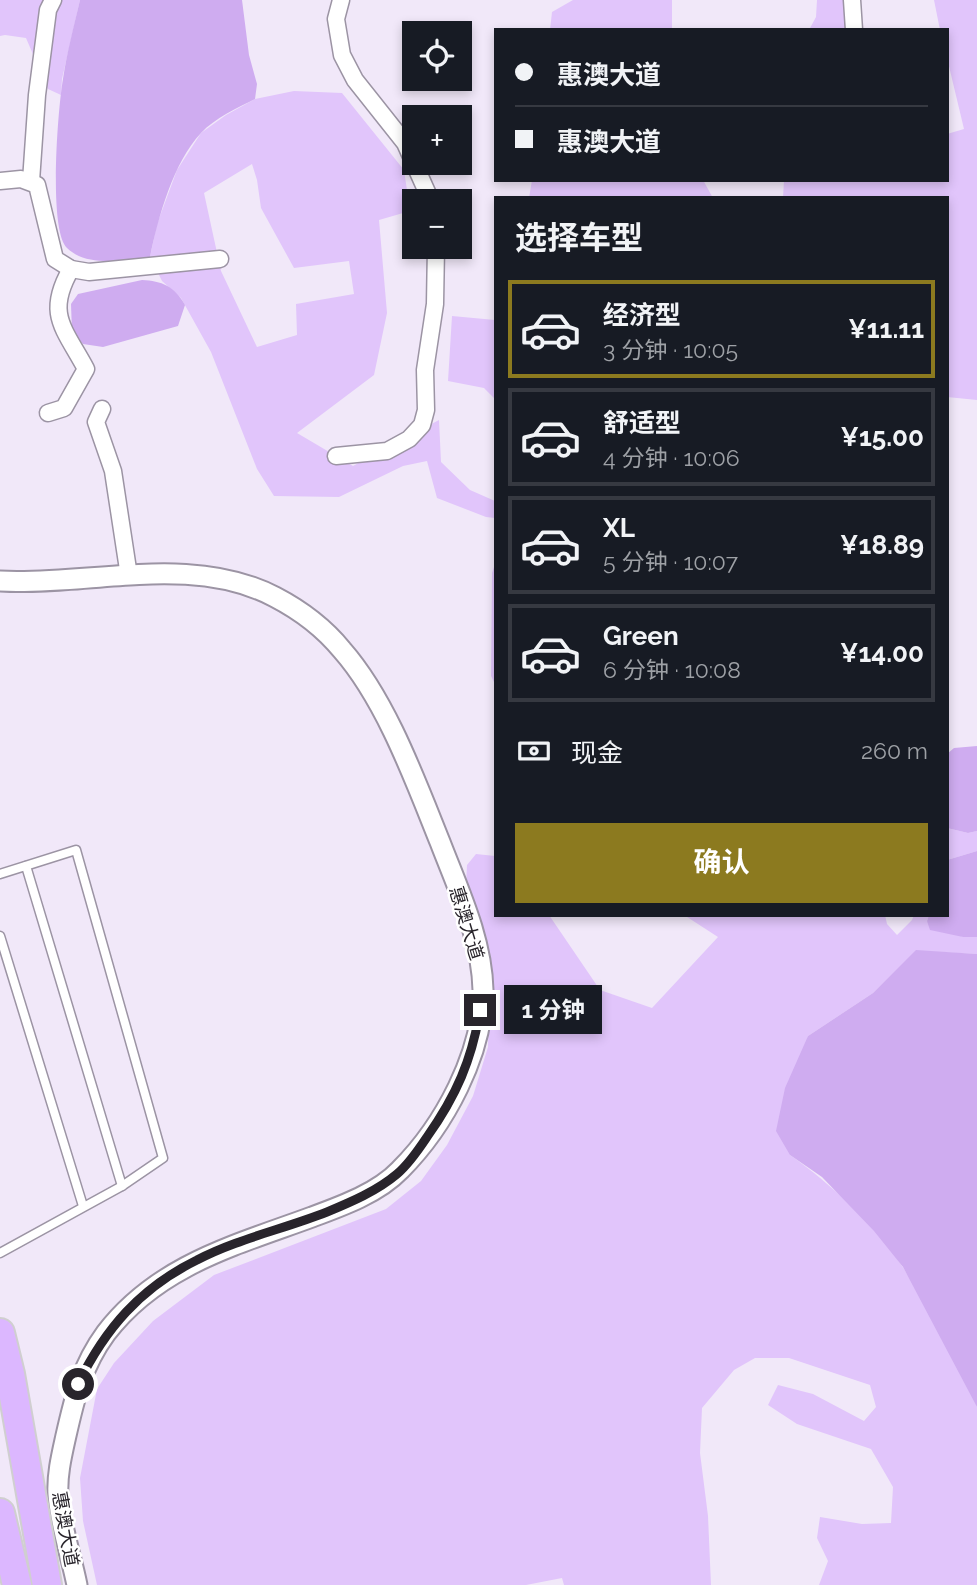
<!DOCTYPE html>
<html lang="zh">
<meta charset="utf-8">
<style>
:root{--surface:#171b24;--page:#20242c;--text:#f1f3f6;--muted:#9ea1a6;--line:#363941;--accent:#8c7a1f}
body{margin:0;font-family:Raleway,"Noto Sans SC",sans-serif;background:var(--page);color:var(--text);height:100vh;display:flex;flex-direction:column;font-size:26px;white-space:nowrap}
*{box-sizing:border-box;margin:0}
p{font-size:23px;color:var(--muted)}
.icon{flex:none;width:38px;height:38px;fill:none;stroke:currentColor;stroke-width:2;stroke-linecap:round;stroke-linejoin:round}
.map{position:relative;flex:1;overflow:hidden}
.sheet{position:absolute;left:494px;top:196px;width:455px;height:721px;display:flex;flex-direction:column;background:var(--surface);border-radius:0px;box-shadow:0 4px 10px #0003}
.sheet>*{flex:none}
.hud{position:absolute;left:494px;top:28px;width:455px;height:154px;border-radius:0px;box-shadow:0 4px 10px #0003;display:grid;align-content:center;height:154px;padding:0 21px;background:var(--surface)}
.controls{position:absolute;left:402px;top:21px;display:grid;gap:14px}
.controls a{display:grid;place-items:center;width:70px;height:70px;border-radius:0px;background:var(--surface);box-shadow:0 4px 10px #0003;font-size:35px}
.end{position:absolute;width:32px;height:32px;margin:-16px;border:9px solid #28242b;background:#fff;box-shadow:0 0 0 4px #fff}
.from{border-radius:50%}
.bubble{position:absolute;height:49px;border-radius:0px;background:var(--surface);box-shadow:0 4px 10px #0003;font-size:23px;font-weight:700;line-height:49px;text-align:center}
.hud b{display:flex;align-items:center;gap:24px;height:66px;font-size:26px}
.hud b+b{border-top:2px solid var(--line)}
.hud i{width:18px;height:18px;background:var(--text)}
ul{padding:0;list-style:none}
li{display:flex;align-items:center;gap:21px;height:98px;margin:0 14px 10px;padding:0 7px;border:4px solid var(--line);border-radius:0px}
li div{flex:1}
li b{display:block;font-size:26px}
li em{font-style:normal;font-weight:700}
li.active{border-color:var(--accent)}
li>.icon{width:63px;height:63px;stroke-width:1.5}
h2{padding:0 21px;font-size:32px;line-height:84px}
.pay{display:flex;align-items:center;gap:18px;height:77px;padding:0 21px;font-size:26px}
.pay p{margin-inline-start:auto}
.action{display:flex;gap:14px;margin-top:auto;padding:14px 21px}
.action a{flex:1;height:80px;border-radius:0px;background:var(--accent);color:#fff;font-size:28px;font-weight:700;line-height:80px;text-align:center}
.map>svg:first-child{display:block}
.green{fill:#e1c5fb;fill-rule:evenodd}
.water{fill:#cfacf0}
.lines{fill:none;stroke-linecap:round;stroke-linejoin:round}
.service-casing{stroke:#9c94a4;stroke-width:11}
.minor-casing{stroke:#9c94a4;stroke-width:19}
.tertiary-casing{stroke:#9c94a4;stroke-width:23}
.motorway-casing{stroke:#d0cfd0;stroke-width:32}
.service{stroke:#fff;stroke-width:8}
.minor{stroke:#fff;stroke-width:16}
.tertiary{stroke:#fff;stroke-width:19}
.motorway{stroke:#dcb7ff;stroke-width:28}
.route{stroke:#28242b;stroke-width:9}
.labels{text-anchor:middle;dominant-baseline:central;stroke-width:5;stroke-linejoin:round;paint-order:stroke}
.street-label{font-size:19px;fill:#28242b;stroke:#fff}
</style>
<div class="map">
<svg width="977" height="1585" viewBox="0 0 977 1585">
<rect width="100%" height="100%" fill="#f1e8f9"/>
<g class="green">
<path d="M 0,0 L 80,0 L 62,79 L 61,95 L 48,89 L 26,38 L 5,35 L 0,36 Z"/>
<path d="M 573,0 L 672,0 L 672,30 L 550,30 L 552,12 Z"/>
<path d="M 817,0 L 857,0 L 858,30 L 809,30 L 816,17 Z"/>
<path d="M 934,0 L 977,0 L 977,400 L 947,397 L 947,198 L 783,198 L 784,180 L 947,180 L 947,134 L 964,129 L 947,58 L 947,30 L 940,30 Z"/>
<path d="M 294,91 L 342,93 L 404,170 L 410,211 L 379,220 L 387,313 L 374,375 L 297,433 L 353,466 L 439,420 L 441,462 L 470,490 L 495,501 L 495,518 L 486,517 L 437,498 L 427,461 L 403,466 L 339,497 L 274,496 L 257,469 L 211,352 L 181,298 L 162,281 L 150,257 L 157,224 L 177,170 L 201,133 L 226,115 L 255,99 ZM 252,164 L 257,180 L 261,208 L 294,268 L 349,261 L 354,294 L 296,304 L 297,335 L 257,347 L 221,271 L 204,193 Z"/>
<path d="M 532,180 L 703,180 L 713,198 L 529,198 Z"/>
<path d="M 452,316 L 495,320 L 495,399 L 484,388 L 448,381 Z"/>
<path d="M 495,564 L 495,684 L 491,676 L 492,573 Z"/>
<path d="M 947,828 L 968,833 L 977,831 L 977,851 L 947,860 Z"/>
<path d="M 476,854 L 495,856 L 495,915 L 549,915 L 600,990 L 652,1008 L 718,937 L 684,915 L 885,915 L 887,924 L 897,935 L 912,920 L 914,915 L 929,915 L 927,921 L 963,937 L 977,937 L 977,954 L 916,951 L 873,993 L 808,1036 L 790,1155 C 831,1184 877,1226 904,1269 C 930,1311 952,1358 975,1402 L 977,1407 L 977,1585 L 819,1585 L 828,1561 L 817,1538 L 820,1517 L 862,1524 L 891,1523 L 893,1487 L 871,1449 L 797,1424 L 768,1405 L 778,1385 L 813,1394 L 864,1421 L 876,1407 L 870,1385 L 789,1358 L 755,1358 L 734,1370 L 702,1408 L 700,1453 L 708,1516 L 711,1585 L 564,1585 L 562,1578 L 526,1585 L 97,1585 L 83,1521 L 80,1478 L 97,1389 L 114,1363 L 153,1321 L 214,1275 L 386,1209 L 421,1181 L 447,1145 L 473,1096 L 488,1047 L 489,1000 L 466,886 L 467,865 Z"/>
</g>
<g class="water">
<path d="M 80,0 L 242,0 L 249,55 L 257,84 L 255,99 C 237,108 215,118 201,133 C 173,163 158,218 150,257 L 144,259 C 118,260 87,267 67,248 C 48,230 58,107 63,79 C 67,52 74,26 80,0 Z"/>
<path d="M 142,280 C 162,281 174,286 185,305 L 178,326 L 103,347 L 83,344 L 72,332 L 71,304 L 78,294 Z"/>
<path d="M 977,746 L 977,831 L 968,833 L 947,828 L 947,754 L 954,748 Z"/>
<path d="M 977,851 L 977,937 L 963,937 L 930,930 L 927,921 L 929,915 L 947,915 L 947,860 Z"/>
<path d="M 916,950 L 977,954 L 977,1407 L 903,1267 L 874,1231 L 822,1177 L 790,1155 L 776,1131 L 785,1088 L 808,1036 L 873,993 Z"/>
</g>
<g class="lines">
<defs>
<g id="service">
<path d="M 26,866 L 122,1186"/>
<path d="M 0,874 L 76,850 L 163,1158 L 122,1186 L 0,1253"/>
<path d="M 0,936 L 83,1206"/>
</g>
<g id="minor">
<path d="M 341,0 L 336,19 L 342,55 L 355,80 L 405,143 L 431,201"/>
<path d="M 852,0 L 854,30"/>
<path d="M 0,181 L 21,179 L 37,185 L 55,259 L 71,269 L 89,272 L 220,259"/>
<path d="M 31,181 L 37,95 L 48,10 L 53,0"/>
<path d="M 102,409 L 96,422 L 113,471 L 129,576"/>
<path d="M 48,413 L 64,408 L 86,369 C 64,328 45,314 71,269"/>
<path d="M 336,456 L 387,451 L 409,439 L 422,425 L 426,410 L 425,370 L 435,304 L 436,247"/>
</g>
<path id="tertiary" d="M 0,581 C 90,586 191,553 275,597 C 300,610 324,628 342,650 C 386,700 415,780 440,842 C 458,889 482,939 483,990 C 483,1054 444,1126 400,1170 C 378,1193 342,1206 312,1217 C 236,1245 158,1265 106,1333 C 81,1367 74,1400 65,1440 C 61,1458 57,1476 58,1494 C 60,1524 71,1555 77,1585"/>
<g id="motorway">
<path d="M 0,1333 L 10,1374 L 47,1585"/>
<path d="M 0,1513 L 17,1585"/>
</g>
</defs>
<use href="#service" class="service-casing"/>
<use href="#minor" class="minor-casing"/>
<use href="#tertiary" class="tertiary-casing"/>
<use href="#motorway" class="motorway-casing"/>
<use href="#service" class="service"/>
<use href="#minor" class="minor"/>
<use href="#tertiary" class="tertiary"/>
<use href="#motorway" class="motorway"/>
</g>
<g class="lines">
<path class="route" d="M 78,1384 C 105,1329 140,1288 197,1260 C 237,1239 284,1229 327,1212 C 351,1202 377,1191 397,1174 C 409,1164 419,1149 427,1137 C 456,1096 472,1060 480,1010"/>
</g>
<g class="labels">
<g class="street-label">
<text transform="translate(467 923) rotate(73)">惠澳大道</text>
<text transform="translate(66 1529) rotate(80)">惠澳大道</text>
</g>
</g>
</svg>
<div class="controls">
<a><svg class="icon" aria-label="locate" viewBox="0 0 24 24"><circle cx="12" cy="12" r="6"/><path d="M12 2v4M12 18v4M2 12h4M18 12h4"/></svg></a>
<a>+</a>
<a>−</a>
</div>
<i class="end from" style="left:78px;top:1384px"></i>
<i class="end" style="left:480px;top:1010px"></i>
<div class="bubble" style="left:504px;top:985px;width:98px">1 分钟</div>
<div class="hud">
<b><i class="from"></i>惠澳大道</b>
<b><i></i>惠澳大道</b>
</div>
<section class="sheet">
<h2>选择车型</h2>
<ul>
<li class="active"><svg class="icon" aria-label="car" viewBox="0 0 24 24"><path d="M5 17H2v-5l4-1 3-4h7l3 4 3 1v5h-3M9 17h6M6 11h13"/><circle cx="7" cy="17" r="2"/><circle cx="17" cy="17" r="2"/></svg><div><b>经济型</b><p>3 分钟 · 10:05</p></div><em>¥11.11</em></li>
<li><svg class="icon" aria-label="car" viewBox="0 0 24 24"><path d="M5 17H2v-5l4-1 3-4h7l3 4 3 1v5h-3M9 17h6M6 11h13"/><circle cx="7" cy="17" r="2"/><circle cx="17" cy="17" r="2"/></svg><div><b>舒适型</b><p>4 分钟 · 10:06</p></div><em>¥15.00</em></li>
<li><svg class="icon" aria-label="car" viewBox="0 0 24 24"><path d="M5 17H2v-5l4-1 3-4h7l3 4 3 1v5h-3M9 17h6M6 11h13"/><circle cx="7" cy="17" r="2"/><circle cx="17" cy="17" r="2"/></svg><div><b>XL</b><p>5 分钟 · 10:07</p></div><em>¥18.89</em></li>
<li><svg class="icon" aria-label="car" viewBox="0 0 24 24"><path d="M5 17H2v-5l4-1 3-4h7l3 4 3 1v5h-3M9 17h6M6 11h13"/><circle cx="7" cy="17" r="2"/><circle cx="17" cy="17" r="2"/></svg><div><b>Green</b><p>6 分钟 · 10:08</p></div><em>¥14.00</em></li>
</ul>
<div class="pay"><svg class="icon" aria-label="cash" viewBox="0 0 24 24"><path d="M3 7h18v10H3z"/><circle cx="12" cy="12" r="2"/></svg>现金<p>260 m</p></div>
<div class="action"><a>确认</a></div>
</section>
</div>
